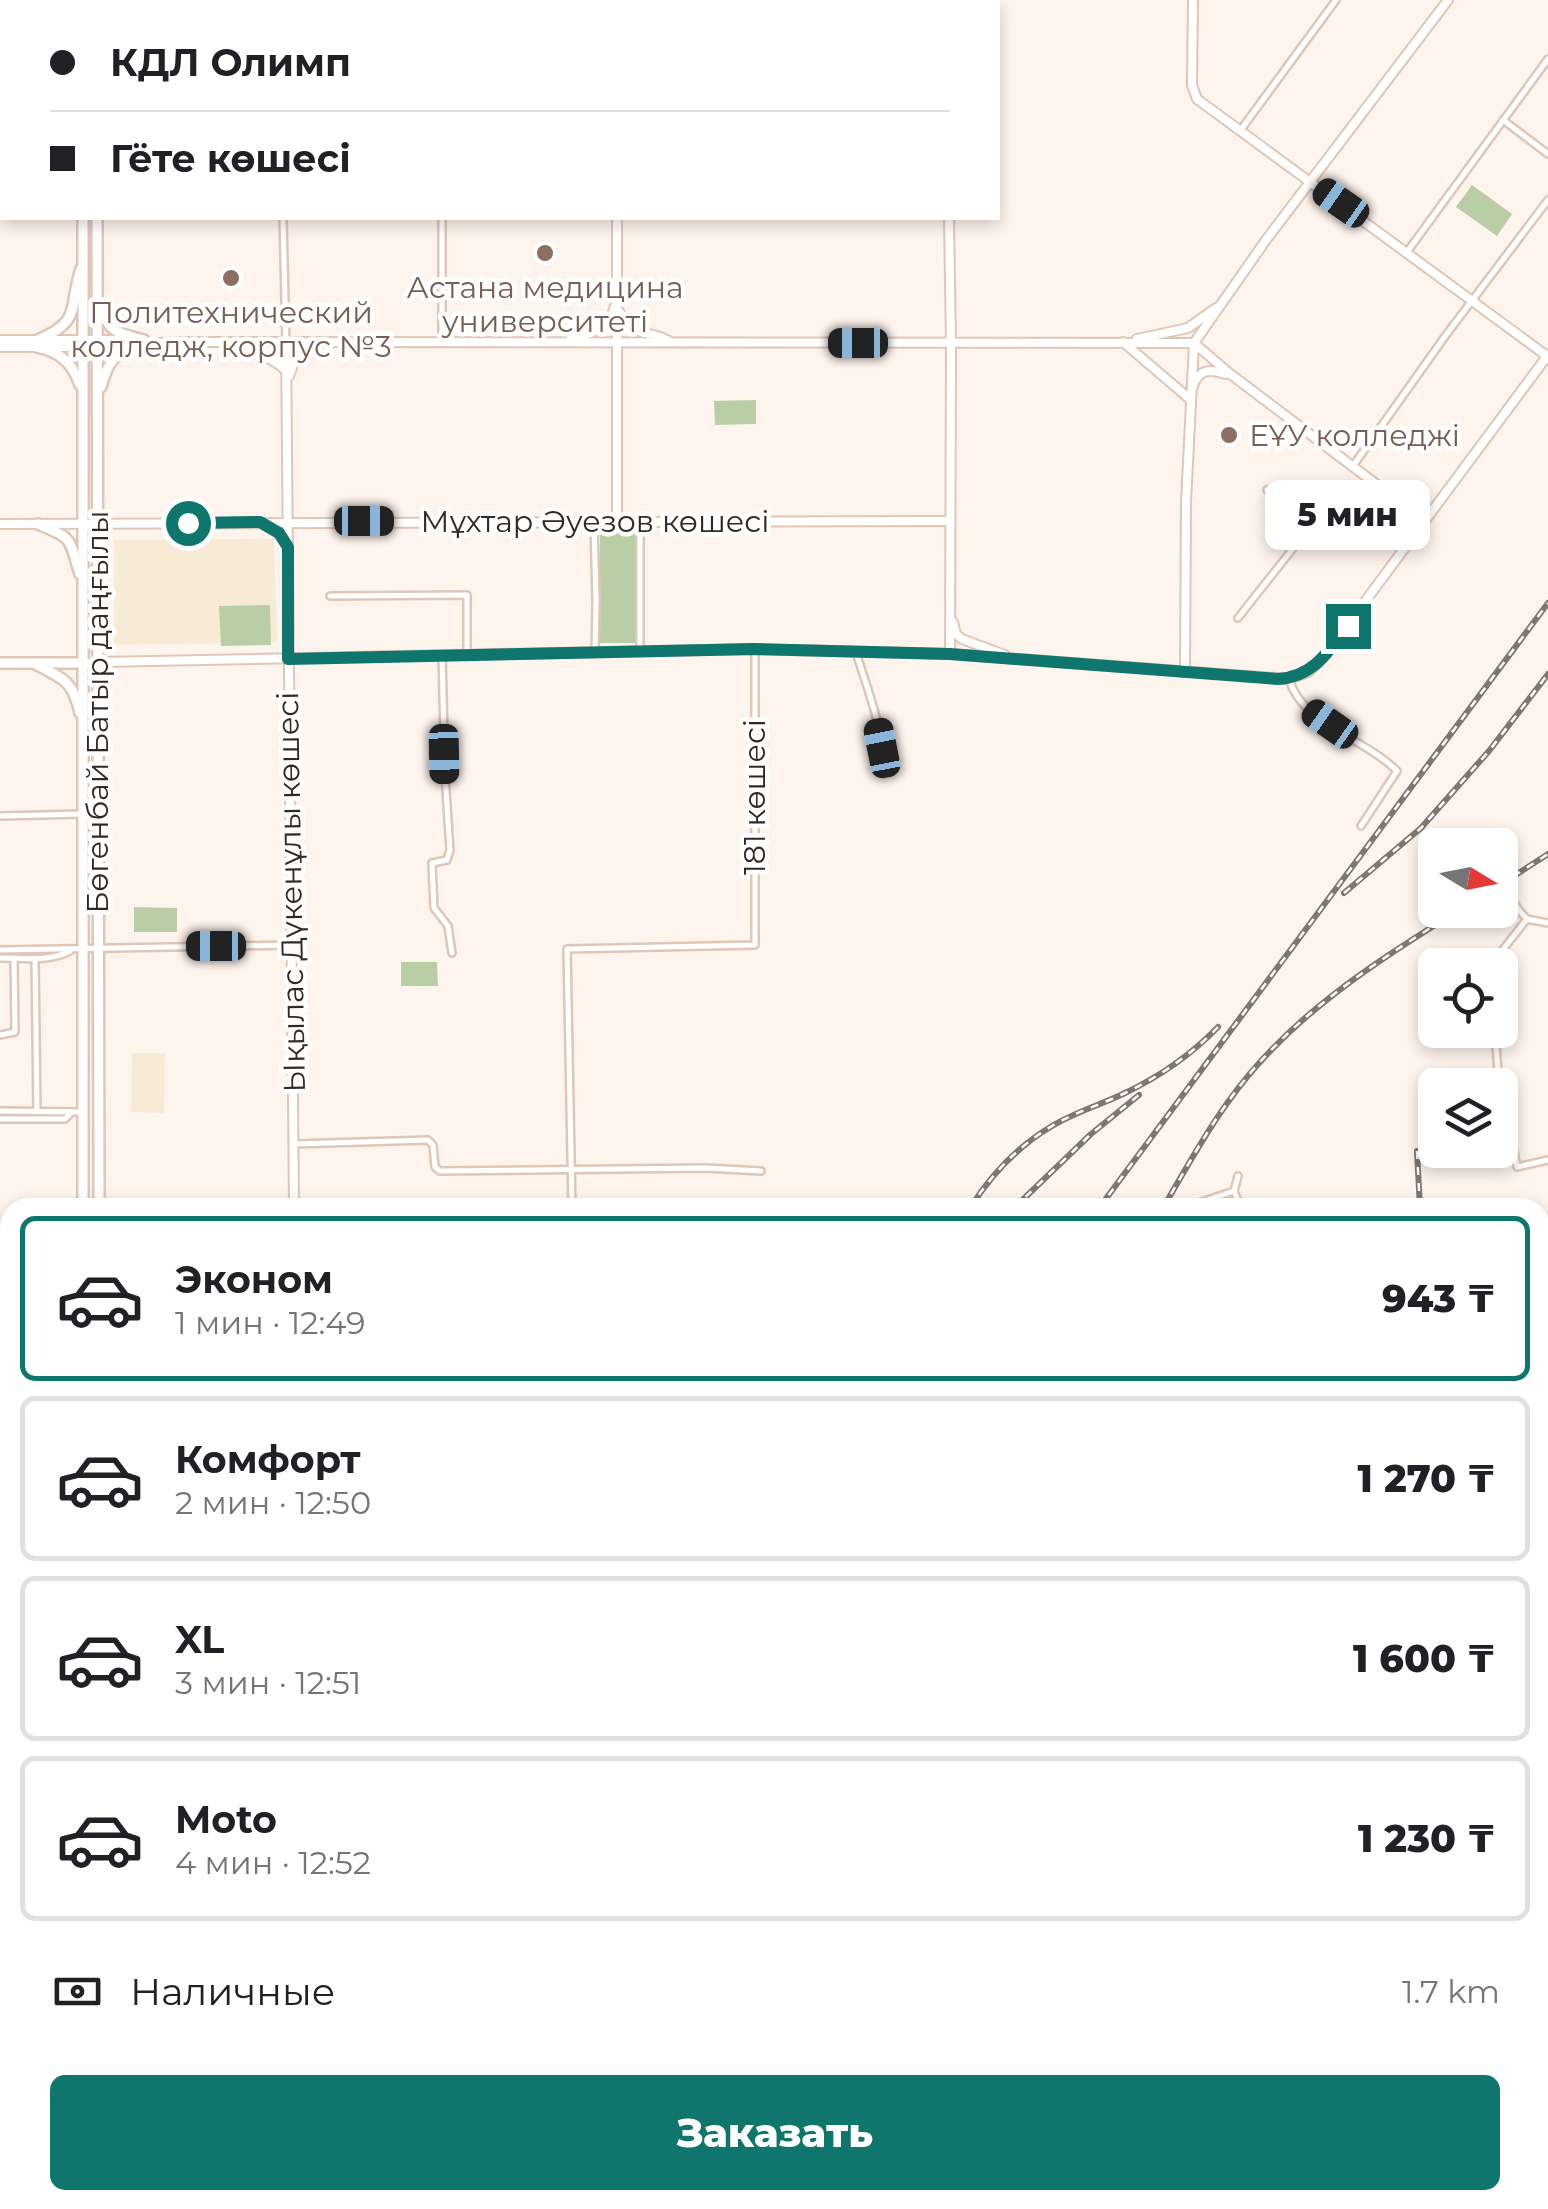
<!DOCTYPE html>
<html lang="ru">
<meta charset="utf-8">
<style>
:root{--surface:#fff;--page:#f6f6f6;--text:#202124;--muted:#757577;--line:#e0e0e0;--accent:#0f766e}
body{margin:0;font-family:Montserrat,sans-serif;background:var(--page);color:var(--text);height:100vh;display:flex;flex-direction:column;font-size:38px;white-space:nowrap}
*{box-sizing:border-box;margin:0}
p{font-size:32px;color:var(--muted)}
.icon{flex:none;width:55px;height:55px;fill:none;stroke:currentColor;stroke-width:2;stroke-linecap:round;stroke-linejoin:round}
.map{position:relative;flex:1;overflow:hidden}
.details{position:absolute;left:0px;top:1198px;width:1550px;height:1012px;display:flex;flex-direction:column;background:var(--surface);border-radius:30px 30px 0 0;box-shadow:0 5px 15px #0003}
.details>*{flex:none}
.top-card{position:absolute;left:0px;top:0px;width:1000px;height:220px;box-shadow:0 5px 15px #0003;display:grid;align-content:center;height:220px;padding:0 50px;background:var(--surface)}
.needle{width:65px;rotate:100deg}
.controls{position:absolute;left:1418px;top:828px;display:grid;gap:20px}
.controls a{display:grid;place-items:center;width:100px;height:100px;border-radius:15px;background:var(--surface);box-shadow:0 5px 15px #0003;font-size:50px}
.end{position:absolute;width:45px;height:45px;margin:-22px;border:12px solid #0f766e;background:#fff;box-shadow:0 0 0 5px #fff}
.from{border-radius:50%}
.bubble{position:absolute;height:70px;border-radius:15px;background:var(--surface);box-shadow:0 5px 15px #0003;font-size:32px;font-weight:800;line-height:70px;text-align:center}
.car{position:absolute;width:30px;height:60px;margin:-30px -15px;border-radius:12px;box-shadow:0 0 8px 2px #0007;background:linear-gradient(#222 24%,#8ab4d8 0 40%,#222 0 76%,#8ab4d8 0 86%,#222 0)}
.top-card b{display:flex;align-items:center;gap:35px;height:95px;font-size:38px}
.top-card b+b{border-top:2px solid var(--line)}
.top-card i{width:25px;height:25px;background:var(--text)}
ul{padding:18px 0 0;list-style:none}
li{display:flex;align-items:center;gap:30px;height:165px;margin:0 20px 15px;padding:0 30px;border:5px solid var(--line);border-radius:15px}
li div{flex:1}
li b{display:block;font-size:38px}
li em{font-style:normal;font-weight:800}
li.current{border-color:var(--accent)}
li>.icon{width:90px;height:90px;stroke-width:1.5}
.pay{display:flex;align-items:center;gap:25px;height:110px;padding:0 50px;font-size:38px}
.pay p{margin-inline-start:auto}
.button{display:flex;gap:20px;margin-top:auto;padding:20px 50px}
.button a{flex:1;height:115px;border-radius:15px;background:var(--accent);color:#fff;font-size:40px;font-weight:800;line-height:115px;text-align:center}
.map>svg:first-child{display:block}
.commercial{fill:#f7ebd6}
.industrial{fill:#fce6e7}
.green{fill:#b9cea4}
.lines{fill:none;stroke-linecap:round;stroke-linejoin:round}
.street-casing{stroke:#dfc7b8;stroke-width:10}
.secondary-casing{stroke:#dfc7b8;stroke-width:12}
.primary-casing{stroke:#dfc7b8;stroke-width:14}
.street{stroke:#fff;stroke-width:5}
.secondary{stroke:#fff;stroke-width:8}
.primary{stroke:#fff;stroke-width:9}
.rail-casing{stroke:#807671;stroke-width:6}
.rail{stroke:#fff;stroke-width:2.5;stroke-dasharray:8;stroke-linecap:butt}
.route{stroke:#0f766e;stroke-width:12}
.education-dot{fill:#8d6e63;stroke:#fff;stroke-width:4}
.labels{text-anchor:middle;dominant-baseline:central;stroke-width:9;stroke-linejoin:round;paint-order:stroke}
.education-label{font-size:30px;fill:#785e54;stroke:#fff}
.street-label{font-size:30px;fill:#332924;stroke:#fff}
</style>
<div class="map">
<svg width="1548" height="2209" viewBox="0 0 1548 2209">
<rect width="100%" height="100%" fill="#fef4ee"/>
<g class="commercial">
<rect x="110" y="0" width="490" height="2"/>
<path d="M 274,539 L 277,642 L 114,645 L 114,540 Z"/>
<path d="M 132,1053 L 165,1053 L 164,1113 L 131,1112 Z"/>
</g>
<path class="industrial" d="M 11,2200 L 291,2200 L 284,2209 L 5,2209 Z"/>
<g class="green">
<path d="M 1472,185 L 1512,214 L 1497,236 L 1456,207 Z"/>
<path d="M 756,400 L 756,424 L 715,425 L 714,401 Z"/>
<path d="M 637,531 L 637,643 L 600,643 L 600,532 Z"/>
<path d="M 270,605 L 271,645 L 221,646 L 219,606 Z"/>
<path d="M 134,907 L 177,908 L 177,932 L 134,932 Z"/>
<path d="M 401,962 L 437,962 L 438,986 L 401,986 Z"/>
<path d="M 707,2200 L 821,2200 L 823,2209 L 711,2209 Z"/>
</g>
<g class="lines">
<defs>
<g id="street">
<path d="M 1503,120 L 1548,154"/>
<path d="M 1240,131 L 1336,0"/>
<path d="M 283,218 L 286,343"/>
<path d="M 442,218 L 442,342"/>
<path d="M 1407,252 L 1548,59"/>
<path d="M 1353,466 L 1446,335 L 1548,200"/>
<path d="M 594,522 L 596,601 L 595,652"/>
<path d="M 330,596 L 467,595 L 467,655"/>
<path d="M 1238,618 L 1310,527 L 1284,509 L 1267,490"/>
<path d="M 640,652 L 640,521"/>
<path d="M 856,652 C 867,689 883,725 882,765"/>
<path d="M 442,656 L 445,776 L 450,850 L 447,860 L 432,863 L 434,908 L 448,926 L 452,953"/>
<path d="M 1289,679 C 1303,726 1365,738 1397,771 L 1361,826"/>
<path d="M 0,816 L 83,814"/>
<path d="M 1500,876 C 1509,892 1514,907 1527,919"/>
<path d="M 0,950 L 291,945"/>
<path d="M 0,958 C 22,958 51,962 70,951"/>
<path d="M 35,958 L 37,1112"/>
<path d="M 1496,965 L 1497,957 L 1527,919 L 1548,923"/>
<path d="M 1495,1030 L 1498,1072 L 1517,1167 L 1548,1160"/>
<path d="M 0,1035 L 15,1032 L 14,958"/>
<path d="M 0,1111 L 83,1112"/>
<path d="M 0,1119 L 65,1119 L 72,1112"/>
<path d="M 294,1144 L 428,1140 L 433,1145 L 435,1167 L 440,1171 L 706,1168 L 761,1171"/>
<path d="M 1238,1176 L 1234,1191 L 1241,1208"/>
<path d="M 572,1208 L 567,949 L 755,945 L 755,649"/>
<path d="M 1184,1208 L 1234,1191"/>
<path d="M 1540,1626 L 1548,1620"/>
<path d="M 0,1660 L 9,1604 L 8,1558 L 0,1483 L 2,1474 L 10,1465"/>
<path d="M 0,1691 L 10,1695"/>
<path d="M 1540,1745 L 1548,1752"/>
<path d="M 0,1763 L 10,1797"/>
<path d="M 1540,1799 L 1548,1785"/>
<path d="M 0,1872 L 10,1879"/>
<path d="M 1540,1923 L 1548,1907"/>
<path d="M 1540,1961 L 1548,1966"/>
<path d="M 0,2051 L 10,2059"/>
</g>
<g id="secondary">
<path d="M 948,0 L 948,2"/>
<path d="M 1193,0 L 1192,85 L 1197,99 L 1547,356"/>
<path d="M 619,2 L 619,0"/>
<path d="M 0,63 L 2,63"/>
<path d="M 949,218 L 951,344 L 950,654"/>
<path d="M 620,313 C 632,338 647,329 669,341"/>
<path d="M 1137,339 L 1188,328 L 1216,308"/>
<path d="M 0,340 L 134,340"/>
<path d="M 570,340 C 591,333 609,330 615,306"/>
<path d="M 1123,342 L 1191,400"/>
<path d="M 226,343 C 245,354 269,353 284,369"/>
<path d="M 286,343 L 294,1208"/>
<path d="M 1194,343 L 1229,373 L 1425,521"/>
<path d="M 0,347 L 106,347 L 174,342 L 1194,343"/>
<path d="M 289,376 L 295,360 L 318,342"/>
<path d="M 1193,386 C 1198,370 1210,368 1225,374"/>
<path d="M 617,521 L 617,218"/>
<path d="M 0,524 L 949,521"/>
<path d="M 264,524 L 279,533 L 286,544"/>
<path d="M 953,622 L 956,634 L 962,639 L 1005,655"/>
<path d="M 99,662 L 755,649 L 950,654 L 1289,679 L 1308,672 L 1323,658 L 1548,355"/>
<path d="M 1185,672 L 1186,502 L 1194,343 L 1266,240 L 1448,0"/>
<path d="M 0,1232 L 10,1232"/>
<path d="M 0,1241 L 10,1241"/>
<path d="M 0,1382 L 10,1382"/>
<path d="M 0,1438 L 10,1458"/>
<path d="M 1540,1527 L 1548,1523"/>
<path d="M 0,2192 L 10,2179"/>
<path d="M 643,2200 L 648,2209"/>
<path d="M 824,2200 L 827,2209"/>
<path d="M 499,2209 L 505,2200"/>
<path d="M 510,2209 L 518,2200"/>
<path d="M 525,2209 L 532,2200"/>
</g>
<g id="primary">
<path d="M 83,0 L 83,2"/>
<path d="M 96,0 L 96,2"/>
<path d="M 97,218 L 99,1208"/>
<path d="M 101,310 C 110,334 122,334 144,340"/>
<path d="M 38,340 C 84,320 68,306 81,269"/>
<path d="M 37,347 C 60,352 72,362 80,385"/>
<path d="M 101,387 C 110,355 115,355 144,344"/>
<path d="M 38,524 C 75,539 68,538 80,574"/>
<path d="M 0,663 L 86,663"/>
<path d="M 37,665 C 65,679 73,682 80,713"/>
<path d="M 83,1208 L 83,218"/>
<path d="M 0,1395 L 10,1396"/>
<path d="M 676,2200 L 681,2209"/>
<path d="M 693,2200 L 698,2209"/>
</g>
</defs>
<use href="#street" class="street-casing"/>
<use href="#secondary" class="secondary-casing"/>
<use href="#primary" class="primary-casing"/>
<use href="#street" class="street"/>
<use href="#secondary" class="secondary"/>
<use href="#primary" class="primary"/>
<defs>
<g id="rail">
<path d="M 1500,885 L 1548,854"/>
<path d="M 1344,893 L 1421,828 L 1489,751 L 1548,674"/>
<path d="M 1417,1151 L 1420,1208"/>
<path d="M 970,1208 C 991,1175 1018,1146 1052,1126 C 1075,1112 1100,1105 1123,1094 C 1159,1077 1191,1055 1218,1027"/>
<path d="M 1014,1208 L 1091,1134 L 1139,1095"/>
<path d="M 1099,1208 L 1548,603"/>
<path d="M 1163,1208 C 1184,1172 1204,1135 1228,1102 C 1288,1017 1373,964 1459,910"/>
<path d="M 1540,1984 L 1548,1988"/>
<path d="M 1540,2096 L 1548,2101"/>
<path d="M 1328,2200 L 1329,2209"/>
<path d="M 1488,2200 L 1505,2209"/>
<path d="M 290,2209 L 296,2200"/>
<path d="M 349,2209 L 356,2200"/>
<path d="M 1006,2209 L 1070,2200"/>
</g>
</defs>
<use href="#rail" class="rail-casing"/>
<use href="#rail" class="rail"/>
</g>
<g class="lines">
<path class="route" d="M 188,523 L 260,522 L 279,533 L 288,547 L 288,659 L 755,649 L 950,654 L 1278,679 C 1313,677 1328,652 1348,626"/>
</g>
<g class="education-dot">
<circle cx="545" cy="253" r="10"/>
<circle cx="231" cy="278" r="10"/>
<circle cx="1229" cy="435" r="10"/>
</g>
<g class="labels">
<g class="education-label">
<text x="545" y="287">Астана медицина<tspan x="545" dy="34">университеті</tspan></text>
<text x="231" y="312">Политехнический<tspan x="231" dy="34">колледж, корпус №3</tspan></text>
<text x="1249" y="435" text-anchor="start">ЕҰУ колледжі</text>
</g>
<g class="street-label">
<text x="595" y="521">Мұхтар Әуезов көшесі</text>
<text transform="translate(97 712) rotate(-90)">Бөгенбай Батыр даңғылы</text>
<text transform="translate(754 797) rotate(-90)">181 көшесі</text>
<text transform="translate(291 892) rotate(-91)">Ықылас Дүкенұлы көшесі</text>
</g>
</g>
</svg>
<div class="controls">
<a><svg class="needle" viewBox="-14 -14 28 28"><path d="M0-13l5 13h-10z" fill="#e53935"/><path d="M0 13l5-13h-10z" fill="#757577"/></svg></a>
<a><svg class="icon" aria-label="locate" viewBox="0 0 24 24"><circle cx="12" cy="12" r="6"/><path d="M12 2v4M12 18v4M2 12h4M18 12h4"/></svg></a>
<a><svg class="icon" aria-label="layers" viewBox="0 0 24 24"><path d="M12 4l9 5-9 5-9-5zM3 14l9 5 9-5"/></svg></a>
</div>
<i class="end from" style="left:188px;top:523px"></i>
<i class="end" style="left:1348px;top:626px"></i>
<div class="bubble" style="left:1265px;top:480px;width:165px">5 мин</div>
<i class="car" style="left:1341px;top:203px;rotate:305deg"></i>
<i class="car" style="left:858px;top:343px;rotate:270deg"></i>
<i class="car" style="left:364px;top:521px;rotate:90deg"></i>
<i class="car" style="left:1330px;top:724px;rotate:305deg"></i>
<i class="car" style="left:882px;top:748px;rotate:349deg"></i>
<i class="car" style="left:444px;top:754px;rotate:179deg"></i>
<i class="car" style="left:216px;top:946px;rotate:270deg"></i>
<div class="top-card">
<b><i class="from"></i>КДЛ Олимп</b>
<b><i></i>Гёте көшесі</b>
</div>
<section class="details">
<ul>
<li class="current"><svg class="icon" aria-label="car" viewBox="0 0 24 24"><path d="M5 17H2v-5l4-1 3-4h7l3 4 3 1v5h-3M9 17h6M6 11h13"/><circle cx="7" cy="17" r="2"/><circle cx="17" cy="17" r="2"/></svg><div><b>Эконом</b><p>1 мин · 12:49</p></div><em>943 ₸</em></li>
<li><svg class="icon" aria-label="car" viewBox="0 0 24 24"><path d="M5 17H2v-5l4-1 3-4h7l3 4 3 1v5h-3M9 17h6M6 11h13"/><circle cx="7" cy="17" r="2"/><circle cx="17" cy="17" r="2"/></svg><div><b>Комфорт</b><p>2 мин · 12:50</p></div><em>1 270 ₸</em></li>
<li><svg class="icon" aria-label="car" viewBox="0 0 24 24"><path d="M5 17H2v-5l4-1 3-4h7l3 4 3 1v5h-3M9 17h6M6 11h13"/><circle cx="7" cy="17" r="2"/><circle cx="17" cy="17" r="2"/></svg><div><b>XL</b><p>3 мин · 12:51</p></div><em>1 600 ₸</em></li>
<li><svg class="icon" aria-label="car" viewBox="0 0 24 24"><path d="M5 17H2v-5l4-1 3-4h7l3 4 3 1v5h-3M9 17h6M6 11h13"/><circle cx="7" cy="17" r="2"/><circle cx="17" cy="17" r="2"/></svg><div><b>Moto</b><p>4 мин · 12:52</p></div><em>1 230 ₸</em></li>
</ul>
<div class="pay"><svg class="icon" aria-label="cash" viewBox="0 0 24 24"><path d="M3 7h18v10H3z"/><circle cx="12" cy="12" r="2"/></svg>Наличные<p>1.7 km</p></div>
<div class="button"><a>Заказать</a></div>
</section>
</div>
